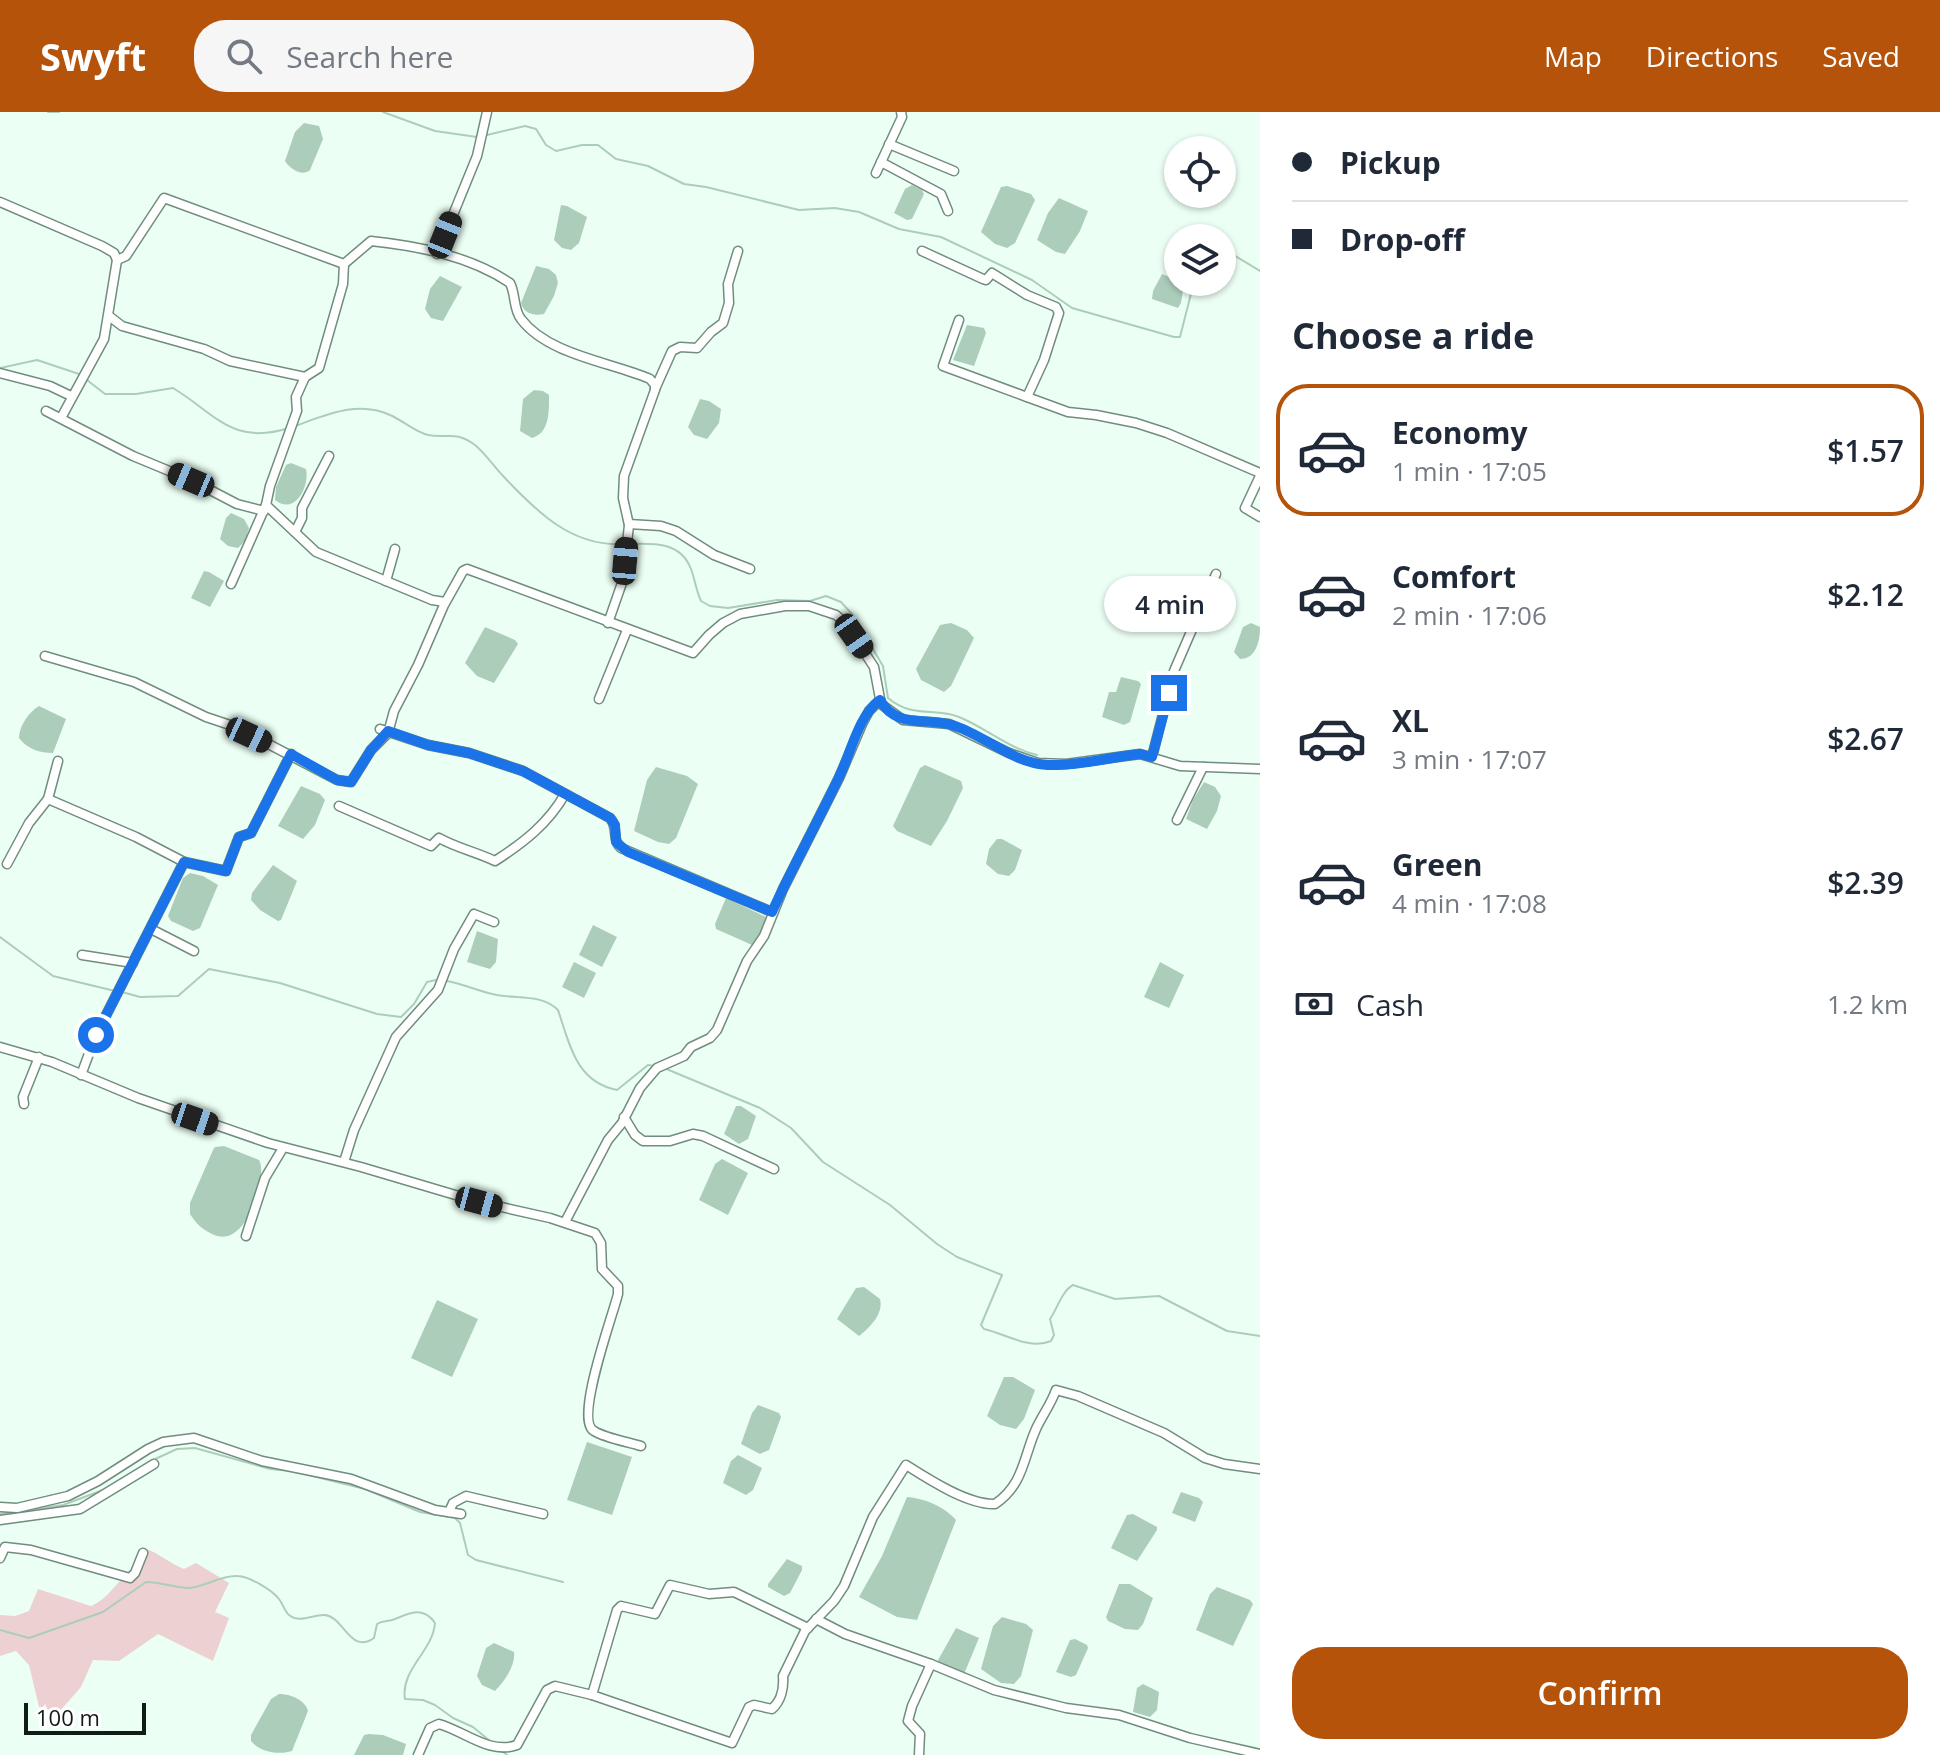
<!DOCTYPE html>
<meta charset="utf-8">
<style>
:root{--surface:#fff;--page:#f6f6f7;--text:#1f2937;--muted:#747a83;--line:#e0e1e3;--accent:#b45309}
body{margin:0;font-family:"Open Sans",sans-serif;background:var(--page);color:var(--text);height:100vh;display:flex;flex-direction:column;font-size:30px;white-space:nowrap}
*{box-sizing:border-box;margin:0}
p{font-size:26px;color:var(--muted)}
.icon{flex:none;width:44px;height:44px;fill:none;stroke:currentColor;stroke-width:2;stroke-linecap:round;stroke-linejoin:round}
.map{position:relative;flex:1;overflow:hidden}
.panel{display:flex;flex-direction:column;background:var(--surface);width:680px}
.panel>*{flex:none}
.banner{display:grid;align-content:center;height:176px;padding:0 32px;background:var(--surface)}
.fabs{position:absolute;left:1164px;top:24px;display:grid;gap:16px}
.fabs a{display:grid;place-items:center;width:72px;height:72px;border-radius:50%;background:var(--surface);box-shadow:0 2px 6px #0004;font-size:40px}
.scale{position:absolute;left:24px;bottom:20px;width:122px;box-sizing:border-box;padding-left:8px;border:4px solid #111c16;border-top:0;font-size:22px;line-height:28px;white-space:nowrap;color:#111c16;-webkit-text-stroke:6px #fff;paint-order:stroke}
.end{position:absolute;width:36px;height:36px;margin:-18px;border:10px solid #1a73e8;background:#fff;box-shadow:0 0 0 4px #fff}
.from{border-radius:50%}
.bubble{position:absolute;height:56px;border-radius:28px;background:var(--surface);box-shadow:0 2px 6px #0004;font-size:26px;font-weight:600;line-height:56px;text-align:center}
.car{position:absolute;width:24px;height:48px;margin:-24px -12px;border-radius:10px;box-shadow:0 0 6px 2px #0007;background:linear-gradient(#222 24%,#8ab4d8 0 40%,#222 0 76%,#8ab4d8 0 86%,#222 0)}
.banner b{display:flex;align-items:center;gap:28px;height:76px;font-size:30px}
.banner b+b{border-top:2px solid var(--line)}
.banner i{width:20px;height:20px;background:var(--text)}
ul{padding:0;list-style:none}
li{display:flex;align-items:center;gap:24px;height:132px;margin:0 16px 12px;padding:0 16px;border:4px solid transparent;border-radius:32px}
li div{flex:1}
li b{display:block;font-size:30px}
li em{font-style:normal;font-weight:600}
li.selected{border-color:var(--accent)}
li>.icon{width:72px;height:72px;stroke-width:1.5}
h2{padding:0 32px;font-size:36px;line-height:96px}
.pay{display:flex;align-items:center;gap:20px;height:88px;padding:0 32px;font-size:30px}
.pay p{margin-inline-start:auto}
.button{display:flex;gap:16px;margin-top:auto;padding:16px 32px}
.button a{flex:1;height:92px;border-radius:32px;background:var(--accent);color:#fff;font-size:32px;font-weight:600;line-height:92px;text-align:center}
header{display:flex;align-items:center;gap:48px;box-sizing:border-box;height:112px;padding:0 40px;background:var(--accent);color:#fff}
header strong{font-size:38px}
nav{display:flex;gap:44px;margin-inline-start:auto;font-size:28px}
.search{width:560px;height:72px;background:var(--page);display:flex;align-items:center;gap:20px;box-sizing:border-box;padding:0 28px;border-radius:32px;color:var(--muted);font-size:30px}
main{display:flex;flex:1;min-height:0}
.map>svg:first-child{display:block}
.green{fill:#edd0d1}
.water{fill:#adcdbb}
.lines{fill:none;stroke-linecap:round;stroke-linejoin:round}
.stream{stroke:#adcdbb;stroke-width:2}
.street-casing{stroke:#708d7d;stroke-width:11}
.street{stroke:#fff;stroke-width:8}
.route{stroke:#1a73e8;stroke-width:10}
</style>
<header>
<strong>Swyft</strong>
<div class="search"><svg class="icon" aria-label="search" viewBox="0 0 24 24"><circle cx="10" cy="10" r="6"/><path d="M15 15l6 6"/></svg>Search here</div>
<nav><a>Map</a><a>Directions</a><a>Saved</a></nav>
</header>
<main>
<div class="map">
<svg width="1260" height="1643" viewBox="0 0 1260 1643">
<rect width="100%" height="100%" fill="#ecfff4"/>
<path class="green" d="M 144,1436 C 159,1441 169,1451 184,1457 L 196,1451 L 229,1471 L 215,1500 L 229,1506 L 213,1549 L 158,1522 L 119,1549 L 93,1548 L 81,1575 L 59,1600 L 39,1595 L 29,1553 L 16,1539 L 0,1544 L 0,1503 L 15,1504 L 29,1499 L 38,1477 L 91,1494 C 112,1485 115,1468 130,1463 Z"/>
<g class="water">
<path d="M 304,11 L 319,14 L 323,27 L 310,58 C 302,65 290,57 285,49 L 295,20 Z"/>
<path d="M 912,73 L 922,78 L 924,82 L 912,107 L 907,108 L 894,101 L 905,77 Z"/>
<path d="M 1007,74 L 1031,82 L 1035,88 L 1015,131 L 1007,136 L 995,132 L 981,120 L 1001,75 Z"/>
<path d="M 1059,86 L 1088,99 L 1080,119 L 1065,142 L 1056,140 L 1037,128 L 1048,101 Z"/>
<path d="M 561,93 L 567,94 L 587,105 L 579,131 L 571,138 L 562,136 L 554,128 Z"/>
<path d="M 536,154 L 549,157 L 556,163 L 558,171 L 554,184 L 544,202 C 534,204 524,202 521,191 Z"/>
<path d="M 1162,162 L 1184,171 L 1181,191 L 1178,196 L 1152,187 L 1153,179 Z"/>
<path d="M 440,164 L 462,175 L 443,209 L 431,206 L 425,197 L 430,177 Z"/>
<path d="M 967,213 L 984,216 L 986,221 L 974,254 L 953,248 Z"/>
<path d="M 534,278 L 543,279 L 549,283 C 549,299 550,321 532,326 L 520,319 L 523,287 Z"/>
<path d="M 700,287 L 709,289 L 721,297 L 719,311 L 707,327 L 694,323 L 688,315 Z"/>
<path d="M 291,351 L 306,357 C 310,374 295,404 275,388 L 276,375 L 286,353 Z"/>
<path d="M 231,401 L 244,407 L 249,416 L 245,429 L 238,436 L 228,434 L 220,427 L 226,406 Z"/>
<path d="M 204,459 L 209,460 L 224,469 L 210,495 L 191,486 Z"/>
<path d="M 951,511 L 967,518 L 974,526 L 951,574 L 944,580 L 921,568 L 916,557 L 940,513 Z"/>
<path d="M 1251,511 L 1260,515 C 1260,529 1256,547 1240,547 L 1234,540 L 1243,515 Z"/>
<path d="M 485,515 L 515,528 L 518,532 L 494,571 L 477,564 L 465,551 Z"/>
<path d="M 1121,565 L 1138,569 L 1141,572 L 1130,610 L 1124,613 L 1102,605 L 1109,580 L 1116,580 Z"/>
<path d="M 39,594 L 66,607 L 53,641 C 40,641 27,637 19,626 C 19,614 29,600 39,594 Z"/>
<path d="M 925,653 L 961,669 L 963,676 L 947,709 L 931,734 L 897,719 L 893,714 L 920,656 Z"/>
<path d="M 656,655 L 687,664 L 698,672 L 676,726 L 669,732 L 658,730 L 634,719 L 647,668 Z"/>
<path d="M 1204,670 L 1215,675 L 1221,684 L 1217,699 L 1207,717 L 1186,707 L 1193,688 Z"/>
<path d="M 301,674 L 320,682 L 325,688 L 315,713 L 303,727 L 278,714 Z"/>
<path d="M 997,727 L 1002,727 L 1022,738 L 1015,758 L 1009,764 L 998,762 L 986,752 L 989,737 Z"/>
<path d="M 273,753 L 297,769 L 281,808 L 278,809 L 260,798 L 251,788 L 252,781 Z"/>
<path d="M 190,761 L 203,764 L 218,773 L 200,816 L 193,819 L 171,809 L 168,804 L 183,766 Z"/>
<path d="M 726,786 L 766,805 L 761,819 L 752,833 L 716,817 L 715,812 Z"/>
<path d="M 593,813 L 617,825 L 602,855 L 579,843 Z"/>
<path d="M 477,819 L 498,827 L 496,850 L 490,857 L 467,850 Z"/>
<path d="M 574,850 L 596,861 L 584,886 L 562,875 Z"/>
<path d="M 1160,850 L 1184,863 L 1169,896 L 1144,885 Z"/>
<path d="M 736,994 L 741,994 L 756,1004 L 748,1027 L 739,1032 L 724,1022 Z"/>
<path d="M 224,1034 L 259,1048 C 268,1061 248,1137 214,1123 C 203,1118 196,1112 190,1102 L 190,1091 L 213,1038 L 215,1035 Z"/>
<path d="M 722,1047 L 748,1061 L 728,1103 L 699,1088 L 715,1052 Z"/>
<path d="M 864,1175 L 880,1187 C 884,1202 869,1216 859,1224 L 837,1207 L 856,1176 Z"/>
<path d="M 437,1188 L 478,1207 L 452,1265 L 411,1246 Z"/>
<path d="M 1004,1265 L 1013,1265 L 1035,1278 L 1024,1307 L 1016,1317 L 1000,1313 L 987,1304 Z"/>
<path d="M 758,1293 L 779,1301 L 781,1305 L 769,1338 L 760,1342 L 741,1332 L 752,1301 Z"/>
<path d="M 587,1330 L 632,1345 L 612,1403 L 567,1388 Z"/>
<path d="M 738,1343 L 762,1356 L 753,1378 L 746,1383 L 723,1371 L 731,1349 Z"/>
<path d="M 1181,1380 L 1199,1386 L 1203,1390 L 1195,1410 L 1172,1401 Z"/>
<path d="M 907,1385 C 924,1386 945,1395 956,1408 L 917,1508 L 897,1505 L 859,1485 L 882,1444 Z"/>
<path d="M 1133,1402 L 1157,1415 L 1157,1418 L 1137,1449 L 1111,1436 L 1127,1403 Z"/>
<path d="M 787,1447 L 802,1454 L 802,1458 L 790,1481 L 784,1484 L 768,1475 L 768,1472 Z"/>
<path d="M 1119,1472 L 1130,1472 L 1153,1486 L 1143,1512 L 1138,1518 L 1125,1517 L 1108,1509 L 1106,1505 Z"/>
<path d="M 1217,1475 L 1250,1488 L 1253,1492 L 1233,1534 L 1196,1518 L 1210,1482 Z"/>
<path d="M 1002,1505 L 1026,1512 L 1033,1518 L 1021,1564 L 1014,1572 L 1001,1571 L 981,1557 L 993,1514 Z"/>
<path d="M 956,1516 L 979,1526 L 964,1562 L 937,1550 Z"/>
<path d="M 1075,1527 L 1087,1533 L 1088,1536 L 1076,1563 L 1071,1565 L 1056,1560 L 1070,1528 Z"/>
<path d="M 494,1531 L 514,1540 C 516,1553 504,1570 495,1579 L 482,1573 L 477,1564 L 486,1536 Z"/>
<path d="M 1143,1572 L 1159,1580 L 1157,1598 L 1150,1605 L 1133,1600 L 1137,1576 Z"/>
<path d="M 279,1582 C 291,1582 305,1588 308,1599 L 292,1639 C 278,1643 261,1641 251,1629 L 251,1623 L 271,1587 Z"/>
<path d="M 369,1622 L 383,1623 L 406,1632 L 403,1643 L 354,1643 L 364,1623 Z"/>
</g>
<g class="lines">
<g class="stream">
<path d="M 48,0 L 59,0"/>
<path d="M 383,0 L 435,19 L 477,25"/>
<path d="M 487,23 L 525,14 L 536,17 L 546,33 L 556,39 L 582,33 L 598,33 L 616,47 L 648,54 L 684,72 L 706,75 L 799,98 L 835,96 L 859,100 L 899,117 L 941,125 L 1032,168 L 1072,196 L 1174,225 L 1180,225 L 1194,170"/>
<path d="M 1222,136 L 1260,159"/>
<path d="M 0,256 L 37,248 L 79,262"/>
<path d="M 87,268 L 105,282 L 136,282 L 173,276 C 216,302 232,334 289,316"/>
<path d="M 295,314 C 326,303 358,288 390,303 C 402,308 415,320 428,323 C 447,327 455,318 475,333 C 486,342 494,355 504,365 C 537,400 572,435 623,432"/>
<path d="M 629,432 C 654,431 681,430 691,457 C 695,468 696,478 701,489 L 710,494 L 728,496 L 777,488 L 810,489 L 826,484 L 841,490 L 852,502 L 883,554 L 888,586 C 913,607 935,595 959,605 C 986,616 1008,636 1037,643"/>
<path d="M 0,825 L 53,864 L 115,879"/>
<path d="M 447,869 C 464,872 480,880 497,883 C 518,887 542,882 558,898 C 570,933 576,970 617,978 L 648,953 L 654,954"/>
<path d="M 122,880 L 140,885 L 178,884 L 209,857 L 280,871 L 377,902 L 401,905 L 414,892 L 427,870 L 436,868"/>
<path d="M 664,956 L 760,996 L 791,1016 L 823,1050 L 890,1093 L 937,1132 L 957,1145 L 1002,1163 L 981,1213 L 984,1217 C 1006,1222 1029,1238 1051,1229 L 1054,1223 L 1050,1207 C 1057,1197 1062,1179 1073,1173 L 1115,1187 L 1159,1184 L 1227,1219 L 1260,1224"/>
<path d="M 153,1348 L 177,1337 L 195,1336 L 270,1357 L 292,1359 L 365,1377 L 420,1400 L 455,1406 L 460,1411 L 468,1443 L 476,1448 L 563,1470"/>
<path d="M 0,1402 L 63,1393 L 103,1378"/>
<path d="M 0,1518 L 29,1526 L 103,1500 L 146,1470 C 161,1470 175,1476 189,1476 C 205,1475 221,1463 237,1464 C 249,1464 272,1478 279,1487 C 283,1492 285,1500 289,1503 C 300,1512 314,1502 325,1503 C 344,1505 350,1543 374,1526 L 377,1512 C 383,1508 388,1510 395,1507 C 410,1501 423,1494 435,1511 C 433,1539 400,1558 405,1587 L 423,1588 L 435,1593 L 453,1606 L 473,1615 L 490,1629"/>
<path d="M 501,1638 L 507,1643"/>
</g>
<defs>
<g id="street">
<path d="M 889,32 L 954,59"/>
<path d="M 881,50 L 941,82 L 948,99"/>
<path d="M 876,61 L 902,5 L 901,0"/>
<path d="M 0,90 L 102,134 L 114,141 L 117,148 L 104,227 L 61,306"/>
<path d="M 922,139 L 983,167 L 986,168 L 992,161 L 995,163 L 1027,183 L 1056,195 L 1059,201 L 1044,248 L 1027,285 L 1068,300 L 1096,303 L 1136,311 L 1167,321 L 1260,361"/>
<path d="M 437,142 L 477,44 L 487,0"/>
<path d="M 117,148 L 126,144 L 164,86 L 344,152 L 371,129 C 418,134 470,144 510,171 C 516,183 513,197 521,207 C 548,243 611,250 650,267 L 655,273 L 655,278 L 624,364 L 623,386 L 629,413 L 623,468 L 608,511"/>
<path d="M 109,204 L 122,214 L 204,237 L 230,249 L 305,265"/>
<path d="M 959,208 L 943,254 L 1027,285"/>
<path d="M 0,261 L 50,274 L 71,284"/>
<path d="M 655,277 L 672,239 L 680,235 L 697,236 L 711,220 L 723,211 L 729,191 L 728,172 L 738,139"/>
<path d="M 46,299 L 133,344 L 191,368 L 237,392 L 264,399"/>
<path d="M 1260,364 L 1245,396 L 1260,405"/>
<path d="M 266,393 L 316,440 L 432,488 L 445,490"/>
<path d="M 629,412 L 661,414 L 676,419 L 714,443 L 750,457"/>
<path d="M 295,420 L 302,406 L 302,396 L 329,344"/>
<path d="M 386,469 L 395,437"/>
<path d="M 231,472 L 266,393 L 270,374 L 297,299 L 296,285 L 305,265 L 319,256 L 343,172 L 344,152"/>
<path d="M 45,544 L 134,570 L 206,605 L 236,615 L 337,668 L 351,670 L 371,638 L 388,621 L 394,599 L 418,553 L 444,493 L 463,459 L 467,457 L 693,541 L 709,523 L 723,511 L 740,502 L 785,494 L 809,494 L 836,503 L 845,511 L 874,555 L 881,592 L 903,608 L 949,612 L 1009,641 L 1038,651 L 1066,652 L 1140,642 L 1180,654 L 1260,657"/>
<path d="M 599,587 L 627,518"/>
<path d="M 380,617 L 428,633 L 469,641 L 523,659 L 610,706 C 619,716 611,727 621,736 L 772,800"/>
<path d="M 1152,645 L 1174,559 L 1216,462"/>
<path d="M 48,687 L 58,649"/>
<path d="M 339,694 L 431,734 L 439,726 C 457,736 476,740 495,749 C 523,731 548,712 565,682"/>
<path d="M 1177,708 L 1203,655"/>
<path d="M 7,752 L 29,711 L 48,687 L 136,725 L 184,750"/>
<path d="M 151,817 L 194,839"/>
<path d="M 82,843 L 133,851"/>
<path d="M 0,935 L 52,950 L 138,986 L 268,1031 L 361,1055 L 479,1090 L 550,1106 L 595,1121 L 601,1131 L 602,1157 L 618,1174 L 618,1182 C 613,1203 574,1308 594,1319 C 605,1326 628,1330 641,1334"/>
<path d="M 81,963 L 96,923 L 184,750 L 226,759 L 239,725 L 251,721 L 291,642"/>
<path d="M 24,992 L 23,985 L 39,945"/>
<path d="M 624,1005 L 635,1023 L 643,1029 L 670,1029 L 693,1022 L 703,1024 L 774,1057"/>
<path d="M 344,1050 L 354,1018 L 396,925 L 438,878 L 454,837 L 474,802 L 494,810"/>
<path d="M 565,1110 L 608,1028 L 622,1011 L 640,976 L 657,956 L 684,944 L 691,935 L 710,926 L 717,918 L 747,849 L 764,824 L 783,777 L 839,666 L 862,612 L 869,599 L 880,588"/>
<path d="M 246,1124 L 265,1066 L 283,1036"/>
<path d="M 0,1395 L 17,1396 L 68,1384 L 98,1369 L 148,1337 L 163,1330 L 194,1326 L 262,1349 L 351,1367 L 435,1398 L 461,1402"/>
<path d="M 449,1400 L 453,1391 L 466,1384 L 543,1402"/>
<path d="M 0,1408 L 80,1397 L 154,1352"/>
<path d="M 0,1446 L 5,1435 L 31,1438 L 130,1466 L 135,1461 L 143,1441"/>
<path d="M 816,1507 L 845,1522 L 931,1552 L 994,1578 L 1066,1596 L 1119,1603 L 1190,1626 L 1260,1642"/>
<path d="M 592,1583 L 617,1498 L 621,1494 L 655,1502 L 670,1473 L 709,1482 L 734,1480 L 808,1516"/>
<path d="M 418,1643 L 430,1616 L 439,1612 C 464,1619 490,1643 517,1633 L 547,1578 L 555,1574 L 592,1583 L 732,1631 L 749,1595 L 754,1593 L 772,1597 C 781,1589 784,1576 783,1564 L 805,1519 L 834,1489 L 844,1474 L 873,1405 L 906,1353 C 928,1367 968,1393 995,1392 C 1024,1372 1023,1346 1036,1317 C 1042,1304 1051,1292 1056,1278 L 1078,1284 L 1164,1321 L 1205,1346 L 1224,1352 L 1260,1357"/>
<path d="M 919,1643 L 920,1622 L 908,1609 L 912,1594 L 931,1552"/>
</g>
</defs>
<use href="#street" class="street-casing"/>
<use href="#street" class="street"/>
</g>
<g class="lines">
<path class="route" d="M 96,923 L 184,750 L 226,759 L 239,725 L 251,721 L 291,642 L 337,668 L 351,670 L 371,638 L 388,619 L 428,633 L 469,641 L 523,659 L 610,706 L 615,713 L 616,730 L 628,740 L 772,800 C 793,754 818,710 839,665 C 851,641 858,604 880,588 C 896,617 926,605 952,613 C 985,623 1012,651 1048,653 C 1079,654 1110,645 1140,642 L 1152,645 L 1169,581"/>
</g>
</svg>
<div class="fabs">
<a><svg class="icon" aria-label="locate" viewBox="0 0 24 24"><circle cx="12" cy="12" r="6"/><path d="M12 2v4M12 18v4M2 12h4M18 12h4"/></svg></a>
<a><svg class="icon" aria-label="layers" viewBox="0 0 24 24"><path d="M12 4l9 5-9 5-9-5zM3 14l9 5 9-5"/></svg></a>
</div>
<div class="scale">100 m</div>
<i class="end from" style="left:96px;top:923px"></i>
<i class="end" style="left:1169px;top:581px"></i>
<div class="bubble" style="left:1104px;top:464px;width:132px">4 min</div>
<i class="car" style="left:445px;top:123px;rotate:22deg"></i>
<i class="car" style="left:191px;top:368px;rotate:293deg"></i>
<i class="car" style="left:625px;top:449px;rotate:5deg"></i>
<i class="car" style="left:854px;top:524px;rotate:145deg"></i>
<i class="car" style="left:249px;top:623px;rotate:115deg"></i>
<i class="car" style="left:195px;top:1007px;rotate:109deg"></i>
<i class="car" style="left:479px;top:1090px;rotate:105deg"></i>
</div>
<section class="panel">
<div class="banner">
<b><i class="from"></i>Pickup</b>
<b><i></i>Drop-off</b>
</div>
<h2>Choose a ride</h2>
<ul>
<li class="selected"><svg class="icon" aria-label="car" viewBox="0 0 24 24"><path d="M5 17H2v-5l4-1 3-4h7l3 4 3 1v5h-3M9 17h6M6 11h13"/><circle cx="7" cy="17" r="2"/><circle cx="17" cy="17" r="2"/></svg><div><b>Economy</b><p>1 min · 17:05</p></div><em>$1.57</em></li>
<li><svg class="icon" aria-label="car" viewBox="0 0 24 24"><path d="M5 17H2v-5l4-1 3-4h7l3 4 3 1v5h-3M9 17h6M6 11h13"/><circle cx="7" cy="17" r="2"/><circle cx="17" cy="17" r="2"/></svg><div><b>Comfort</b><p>2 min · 17:06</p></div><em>$2.12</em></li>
<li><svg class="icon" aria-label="car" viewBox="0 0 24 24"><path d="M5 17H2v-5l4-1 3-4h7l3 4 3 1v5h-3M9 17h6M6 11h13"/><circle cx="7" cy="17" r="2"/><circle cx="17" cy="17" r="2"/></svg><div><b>XL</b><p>3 min · 17:07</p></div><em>$2.67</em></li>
<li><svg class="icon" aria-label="car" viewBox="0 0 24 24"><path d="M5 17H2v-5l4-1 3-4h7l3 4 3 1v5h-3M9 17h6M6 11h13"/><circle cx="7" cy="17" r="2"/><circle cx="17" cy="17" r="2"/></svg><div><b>Green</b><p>4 min · 17:08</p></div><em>$2.39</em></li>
</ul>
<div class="pay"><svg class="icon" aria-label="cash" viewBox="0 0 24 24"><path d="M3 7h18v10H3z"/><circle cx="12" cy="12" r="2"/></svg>Cash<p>1.2 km</p></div>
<div class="button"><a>Confirm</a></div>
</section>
</main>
